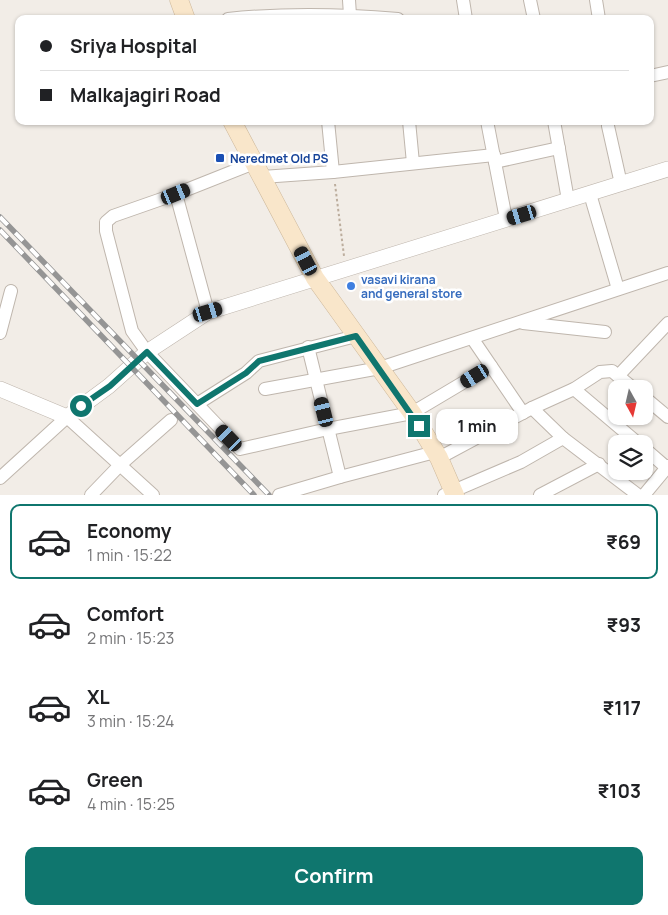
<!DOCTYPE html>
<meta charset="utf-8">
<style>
:root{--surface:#fff;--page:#f6f6f6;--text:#202124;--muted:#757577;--line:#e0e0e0;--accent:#0f766e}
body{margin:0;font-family:Manrope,sans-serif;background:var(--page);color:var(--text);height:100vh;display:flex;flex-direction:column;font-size:19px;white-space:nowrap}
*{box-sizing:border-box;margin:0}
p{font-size:16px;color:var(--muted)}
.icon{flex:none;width:28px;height:28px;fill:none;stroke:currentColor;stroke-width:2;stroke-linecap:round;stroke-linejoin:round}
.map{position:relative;height:495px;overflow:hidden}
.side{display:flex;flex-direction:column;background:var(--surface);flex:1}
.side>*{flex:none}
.hud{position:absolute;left:15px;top:15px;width:639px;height:110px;border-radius:10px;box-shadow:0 1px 4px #0004;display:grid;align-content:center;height:110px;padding:0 25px;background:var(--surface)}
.needle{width:32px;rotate:172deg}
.buttons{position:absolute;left:608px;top:380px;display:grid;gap:10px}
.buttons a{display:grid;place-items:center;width:45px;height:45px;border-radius:10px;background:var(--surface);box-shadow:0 1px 4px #0004;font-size:25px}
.end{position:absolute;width:22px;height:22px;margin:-11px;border:6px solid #0f766e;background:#fff;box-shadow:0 0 0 2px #fff}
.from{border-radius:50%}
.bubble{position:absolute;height:35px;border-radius:10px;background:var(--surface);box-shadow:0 1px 4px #0004;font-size:16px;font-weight:700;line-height:35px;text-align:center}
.car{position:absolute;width:15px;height:30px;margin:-15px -8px;border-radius:6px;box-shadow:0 0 4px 1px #0007;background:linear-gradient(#222 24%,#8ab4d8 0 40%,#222 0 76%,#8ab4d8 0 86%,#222 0)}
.hud b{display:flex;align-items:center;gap:18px;height:48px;font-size:19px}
.hud b+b{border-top:1px solid var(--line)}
.hud i{width:12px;height:12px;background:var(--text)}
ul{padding:9px 0 0;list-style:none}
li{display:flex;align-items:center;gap:15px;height:75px;margin:0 10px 8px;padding:0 15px;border:2px solid transparent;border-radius:10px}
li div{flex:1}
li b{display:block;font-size:19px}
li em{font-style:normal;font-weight:700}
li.current{border-color:var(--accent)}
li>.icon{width:45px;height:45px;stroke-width:1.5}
.action{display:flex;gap:10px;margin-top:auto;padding:10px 25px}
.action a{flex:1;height:58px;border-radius:10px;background:var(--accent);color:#fff;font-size:20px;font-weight:700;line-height:58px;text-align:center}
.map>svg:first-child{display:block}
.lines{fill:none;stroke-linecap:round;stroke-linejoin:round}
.minor-casing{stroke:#bfb6ad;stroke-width:14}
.tertiary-casing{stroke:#bfb6ad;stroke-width:16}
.secondary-casing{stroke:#cdb89b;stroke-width:19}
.path{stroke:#bcad9d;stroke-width:2;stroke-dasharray:2.5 2.5;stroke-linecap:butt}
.minor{stroke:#fff;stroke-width:12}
.tertiary{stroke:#fff;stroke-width:15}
.secondary{stroke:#f9e6ca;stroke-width:18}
.rail-casing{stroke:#959595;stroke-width:5.5}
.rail{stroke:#fff;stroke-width:4;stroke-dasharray:11;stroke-linecap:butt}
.route{stroke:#0f766e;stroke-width:6}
.transit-dot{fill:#1a4fb4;stroke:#fff;stroke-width:2}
.shop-dot{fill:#3f7fe0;stroke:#fff;stroke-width:2}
.labels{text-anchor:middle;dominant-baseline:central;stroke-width:5;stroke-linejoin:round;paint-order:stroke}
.transit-label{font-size:12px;font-weight:bold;fill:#164399;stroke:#fff;text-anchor:start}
.shop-label{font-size:12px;font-weight:bold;fill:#366cbe;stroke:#fff;text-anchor:start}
</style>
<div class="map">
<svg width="668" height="495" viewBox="0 0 668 495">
<rect width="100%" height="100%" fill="#f2ede7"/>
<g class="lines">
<defs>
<g id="minor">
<path d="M 349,0 L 350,15"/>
<path d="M 463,0 L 466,19"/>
<path d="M 530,0 L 534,19"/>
<path d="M 596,0 L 599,19"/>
<path d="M 228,19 C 284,13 341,14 398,19"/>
<path d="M 650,76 L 668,72"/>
<path d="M 328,121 L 333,172"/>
<path d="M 409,121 L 413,163"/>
<path d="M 487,121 L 506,219"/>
<path d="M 554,121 L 568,200"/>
<path d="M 608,121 L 608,126 L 621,184"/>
<path d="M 495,162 L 559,148"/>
<path d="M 254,163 L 176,194 L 113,216 L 106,222 L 106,231 L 132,331 L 147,352 L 240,449 L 328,429 L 412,413 L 491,366"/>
<path d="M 262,177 L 333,172 L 494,155"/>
<path d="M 176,194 L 208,312"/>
<path d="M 590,194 L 618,289"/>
<path d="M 523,323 L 605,332"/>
<path d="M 0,333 L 11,291"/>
<path d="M 472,338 L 523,413"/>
<path d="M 308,347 L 340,477"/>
<path d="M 618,376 L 668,323"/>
<path d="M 265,389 L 380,368 L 668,273"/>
<path d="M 574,389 L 639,444"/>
<path d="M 644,397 L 668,417"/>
<path d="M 197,404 L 246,373 L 259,361 L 356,336"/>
<path d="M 532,408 L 563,438 L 638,495"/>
<path d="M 644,448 L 667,468"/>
<path d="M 439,458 L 532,408 L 574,389 L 600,372 L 612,371 L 634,389"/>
<path d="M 0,478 L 67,417 L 153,495"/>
<path d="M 91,495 L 120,465 L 171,420"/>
<path d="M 279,495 L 340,477 L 435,452"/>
<path d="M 444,495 L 521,462 L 563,438"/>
<path d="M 540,495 L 599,464"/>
<path d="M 644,495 L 668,466"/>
</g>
<path id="tertiary" d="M 0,389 L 67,417 L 109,386 L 147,352 L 208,312 L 668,169"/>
<g id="secondary">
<path d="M 179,0 L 186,19"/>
<path d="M 232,121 L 315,278 L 412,413 L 439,458 L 455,495"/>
</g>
</defs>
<use href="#minor" class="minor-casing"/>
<use href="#tertiary" class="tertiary-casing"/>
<use href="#secondary" class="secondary-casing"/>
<path class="path" d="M 335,184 L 344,256"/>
<use href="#minor" class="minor"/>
<use href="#tertiary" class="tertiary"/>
<use href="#secondary" class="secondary"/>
<defs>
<g id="rail">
<path d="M 0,217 L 269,495"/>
<path d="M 0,230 L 254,495"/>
</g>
</defs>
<use href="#rail" class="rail-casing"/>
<use href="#rail" class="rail"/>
</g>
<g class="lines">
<path class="route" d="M 81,406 L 110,386 L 147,352 L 197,404 L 246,373 L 259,361 L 356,336 L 419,426"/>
</g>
<rect class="transit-dot" x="215" y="153" width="10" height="10" rx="2.5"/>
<circle class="shop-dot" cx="351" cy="286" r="5"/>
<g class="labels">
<g class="transit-label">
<text x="230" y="158">Neredmet Old PS</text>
</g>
<g class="shop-label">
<text x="361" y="279">vasavi kirana<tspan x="361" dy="14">and general store</tspan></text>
</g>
</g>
</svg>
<div class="buttons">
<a><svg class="needle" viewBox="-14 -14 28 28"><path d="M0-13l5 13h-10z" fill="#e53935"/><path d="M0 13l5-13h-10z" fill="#757577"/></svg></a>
<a><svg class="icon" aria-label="layers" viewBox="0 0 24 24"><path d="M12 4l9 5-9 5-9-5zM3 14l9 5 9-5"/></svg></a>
</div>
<i class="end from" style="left:81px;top:406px"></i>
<i class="end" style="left:419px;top:426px"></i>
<div class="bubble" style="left:436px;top:409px;width:82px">1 min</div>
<i class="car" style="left:176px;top:194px;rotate:68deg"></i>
<i class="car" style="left:522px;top:215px;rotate:253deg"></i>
<i class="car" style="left:306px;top:261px;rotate:332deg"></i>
<i class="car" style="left:208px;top:312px;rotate:73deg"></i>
<i class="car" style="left:475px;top:376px;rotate:239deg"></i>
<i class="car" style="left:324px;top:412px;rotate:346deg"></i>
<i class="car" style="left:229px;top:438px;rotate:316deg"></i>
<div class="hud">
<b><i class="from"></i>Sriya Hospital</b>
<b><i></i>Malkajagiri Road</b>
</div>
</div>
<section class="side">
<ul>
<li class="current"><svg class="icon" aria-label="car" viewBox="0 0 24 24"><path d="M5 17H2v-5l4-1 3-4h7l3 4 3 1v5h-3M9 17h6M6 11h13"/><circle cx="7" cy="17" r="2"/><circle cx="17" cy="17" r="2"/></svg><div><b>Economy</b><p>1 min · 15:22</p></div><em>₹69</em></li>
<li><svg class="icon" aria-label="car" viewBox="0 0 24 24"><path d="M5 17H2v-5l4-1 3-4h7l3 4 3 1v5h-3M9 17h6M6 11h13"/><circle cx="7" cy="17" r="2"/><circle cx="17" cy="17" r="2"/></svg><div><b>Comfort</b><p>2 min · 15:23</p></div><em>₹93</em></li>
<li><svg class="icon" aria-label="car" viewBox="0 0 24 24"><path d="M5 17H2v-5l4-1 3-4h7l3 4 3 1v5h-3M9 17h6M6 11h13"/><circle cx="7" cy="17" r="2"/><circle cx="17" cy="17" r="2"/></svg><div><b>XL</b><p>3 min · 15:24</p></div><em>₹117</em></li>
<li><svg class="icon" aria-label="car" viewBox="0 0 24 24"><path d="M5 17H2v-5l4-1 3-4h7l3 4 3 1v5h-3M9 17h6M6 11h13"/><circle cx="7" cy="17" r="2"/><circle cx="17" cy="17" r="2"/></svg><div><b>Green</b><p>4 min · 15:25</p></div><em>₹103</em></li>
</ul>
<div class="action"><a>Confirm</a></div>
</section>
